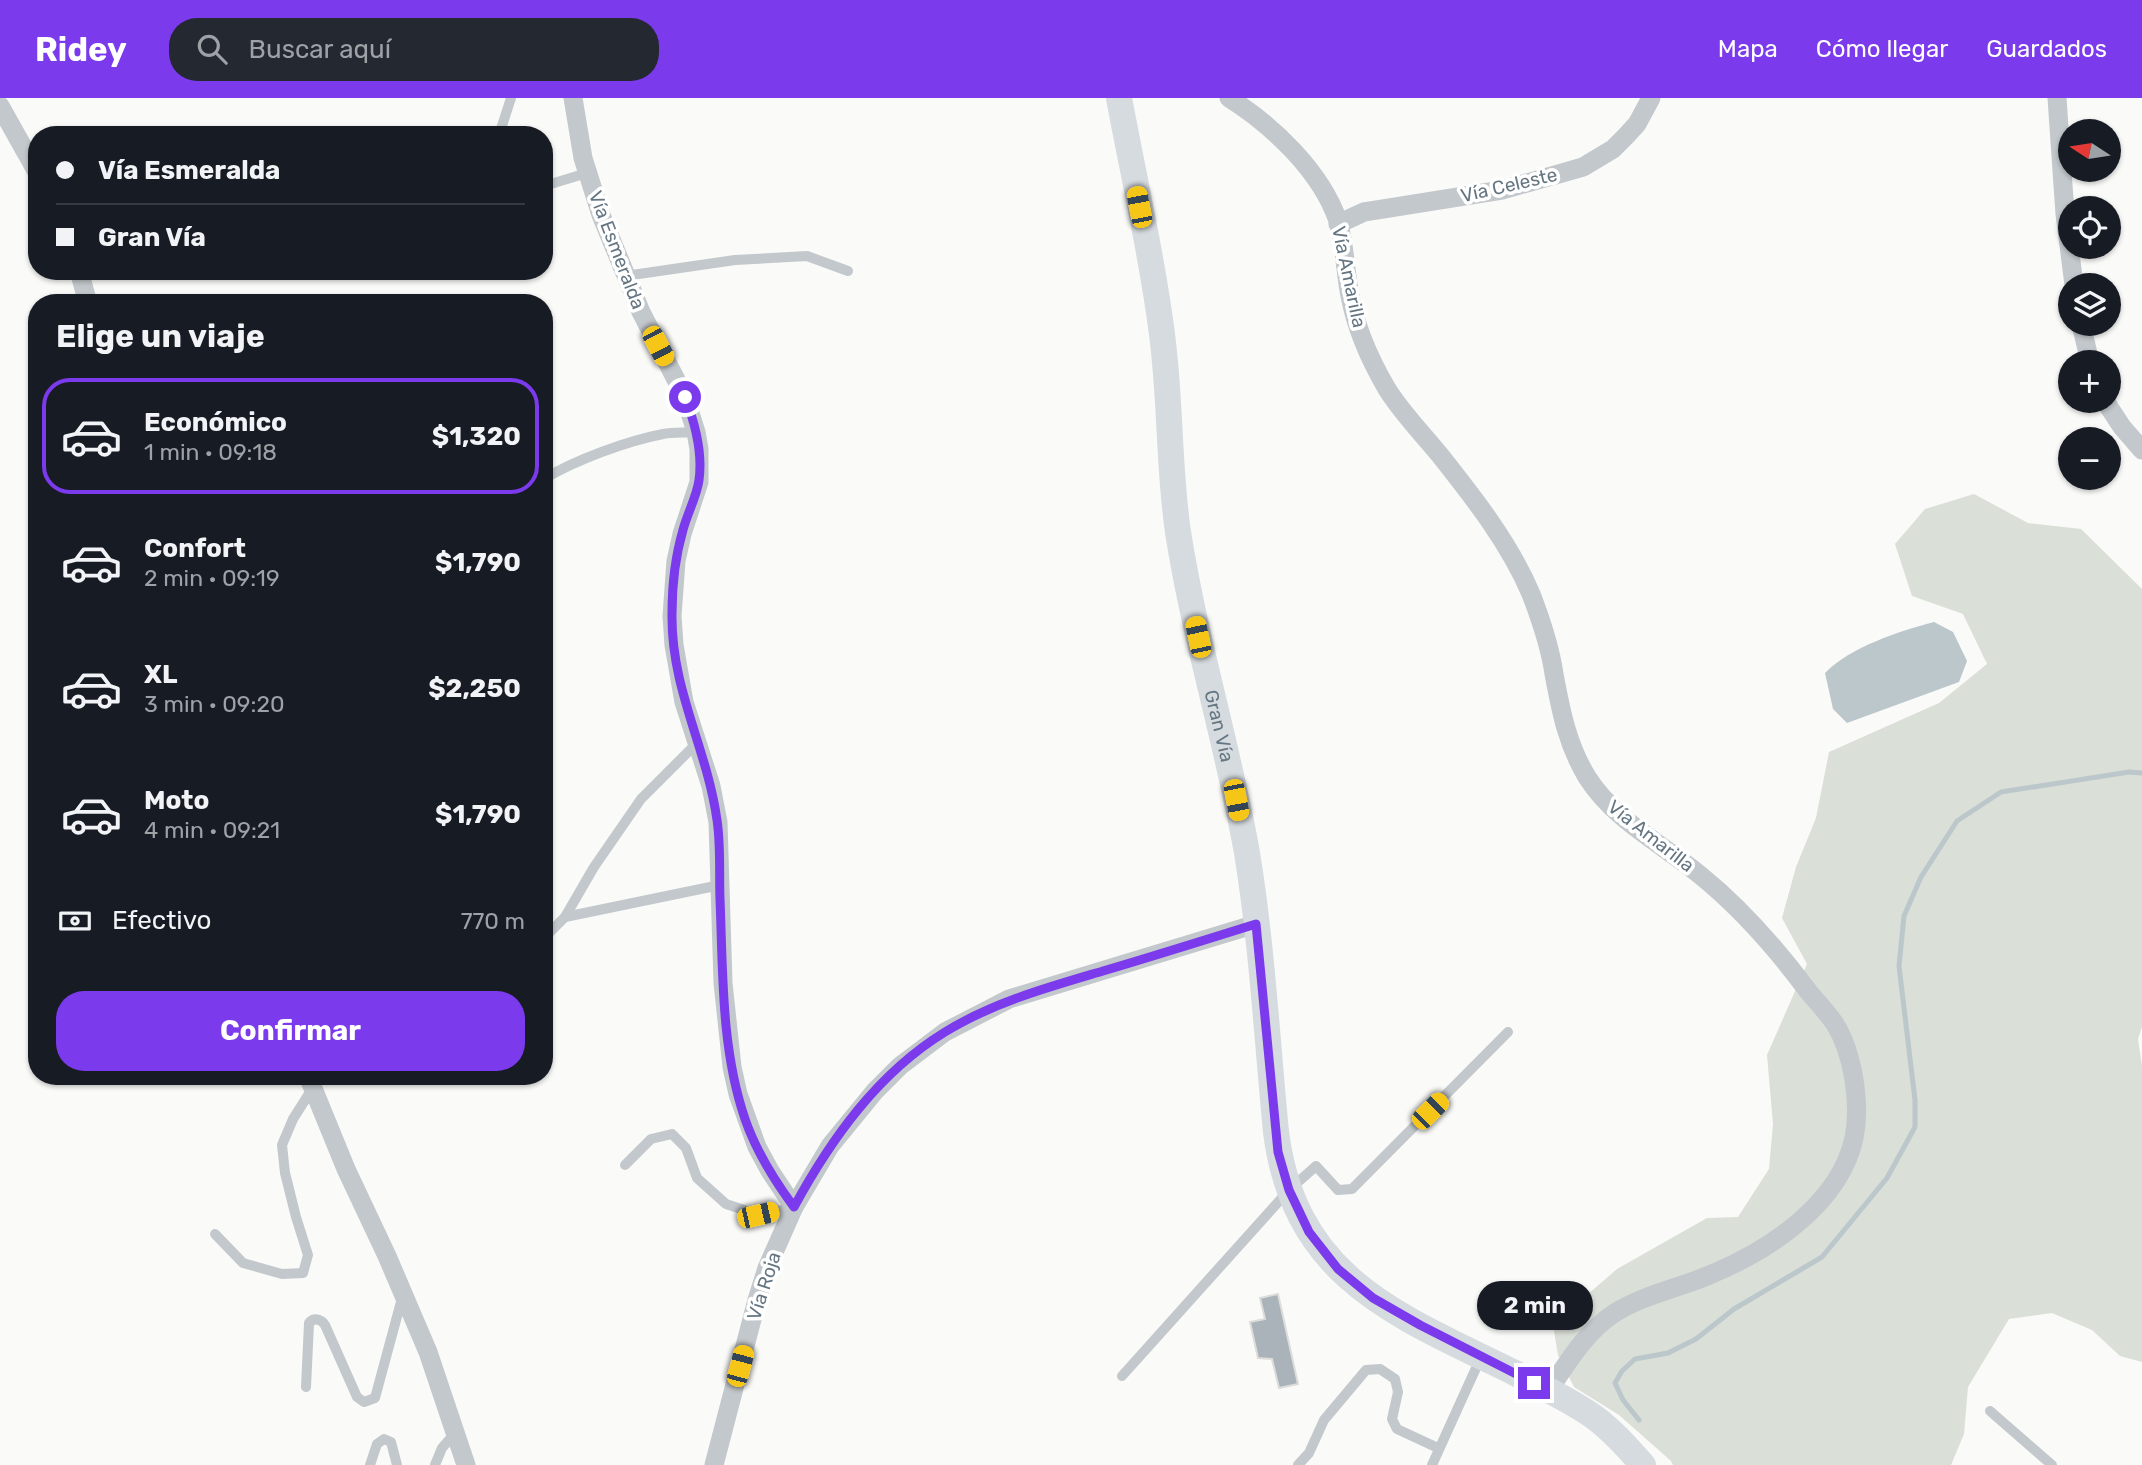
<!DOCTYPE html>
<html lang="es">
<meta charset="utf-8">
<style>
:root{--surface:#171b24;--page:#242831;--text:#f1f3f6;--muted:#9ea1a6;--line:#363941;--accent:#7c3aed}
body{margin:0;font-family:Rubik,sans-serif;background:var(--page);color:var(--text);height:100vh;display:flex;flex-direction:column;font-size:26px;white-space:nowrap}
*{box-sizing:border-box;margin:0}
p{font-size:23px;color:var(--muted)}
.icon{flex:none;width:38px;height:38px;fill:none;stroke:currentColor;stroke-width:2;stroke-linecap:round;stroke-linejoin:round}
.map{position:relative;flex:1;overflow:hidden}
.drawer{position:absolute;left:28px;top:196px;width:525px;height:791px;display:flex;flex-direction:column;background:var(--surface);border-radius:28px;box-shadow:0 2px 5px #0004}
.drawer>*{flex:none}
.banner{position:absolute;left:28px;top:28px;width:525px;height:154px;border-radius:28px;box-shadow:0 2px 5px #0004;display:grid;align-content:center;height:154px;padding:0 28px;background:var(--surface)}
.needle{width:46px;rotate:282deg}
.fabs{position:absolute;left:2058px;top:21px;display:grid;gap:14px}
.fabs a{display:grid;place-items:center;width:63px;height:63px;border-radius:50%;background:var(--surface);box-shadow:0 2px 5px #0004;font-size:35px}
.end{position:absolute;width:32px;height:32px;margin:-16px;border:9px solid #7c3aed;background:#fff;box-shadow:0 0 0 4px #fff}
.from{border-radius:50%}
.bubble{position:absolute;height:49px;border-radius:24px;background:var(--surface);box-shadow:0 2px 5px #0004;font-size:23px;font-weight:700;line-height:49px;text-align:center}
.car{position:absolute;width:21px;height:42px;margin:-21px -10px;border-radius:9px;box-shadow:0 0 5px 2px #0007;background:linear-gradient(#f5c518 24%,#345 0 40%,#f5c518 0 76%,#345 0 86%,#f5c518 0)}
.banner b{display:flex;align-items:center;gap:24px;height:66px;font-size:26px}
.banner b+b{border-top:2px solid var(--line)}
.banner i{width:18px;height:18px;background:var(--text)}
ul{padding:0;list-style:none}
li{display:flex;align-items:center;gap:21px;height:116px;margin:0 14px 10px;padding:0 14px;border:4px solid transparent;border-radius:28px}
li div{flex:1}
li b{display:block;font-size:26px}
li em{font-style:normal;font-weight:700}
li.active{border-color:var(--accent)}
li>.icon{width:63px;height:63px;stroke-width:1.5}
h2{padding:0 28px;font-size:32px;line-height:84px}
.pay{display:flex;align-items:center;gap:18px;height:77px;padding:0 28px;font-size:26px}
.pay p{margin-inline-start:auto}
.action{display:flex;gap:14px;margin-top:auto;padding:14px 28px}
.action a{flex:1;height:80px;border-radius:28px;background:var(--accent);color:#fff;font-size:28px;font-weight:700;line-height:80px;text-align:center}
header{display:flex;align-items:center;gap:42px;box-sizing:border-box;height:98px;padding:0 35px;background:var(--accent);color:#fff}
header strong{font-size:33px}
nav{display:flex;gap:38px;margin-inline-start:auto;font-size:24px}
.search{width:490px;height:63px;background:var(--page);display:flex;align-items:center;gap:18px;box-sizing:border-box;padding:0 24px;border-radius:28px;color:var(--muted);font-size:26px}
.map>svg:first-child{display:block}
.green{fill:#dadfd7}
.water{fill:#bbc7cb}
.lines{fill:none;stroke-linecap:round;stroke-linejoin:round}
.stream{stroke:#bbc7cb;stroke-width:5}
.building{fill:#aab3b9;stroke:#dcdcda;stroke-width:2}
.lane{stroke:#c3c8cc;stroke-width:10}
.street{stroke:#c3c8cc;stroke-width:19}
.secondary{stroke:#d6dbdf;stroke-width:26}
.route{stroke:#7c3aed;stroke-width:9}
.labels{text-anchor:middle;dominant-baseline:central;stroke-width:7;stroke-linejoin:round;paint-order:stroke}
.street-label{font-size:19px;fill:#657683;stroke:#fff}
</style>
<header>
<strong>Ridey</strong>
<div class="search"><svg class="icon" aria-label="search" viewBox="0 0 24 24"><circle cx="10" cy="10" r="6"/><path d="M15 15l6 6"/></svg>Buscar aquí</div>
<nav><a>Mapa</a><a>Cómo llegar</a><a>Guardados</a></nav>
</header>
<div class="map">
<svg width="2142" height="1367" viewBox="0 0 2142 1367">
<rect width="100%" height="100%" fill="#fafaf8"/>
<path class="green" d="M 1974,396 L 2028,425 L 2081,431 L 2142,491 L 2142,929 L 2138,941 L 2142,968 L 2142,1264 L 2120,1258 L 2092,1232 L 2052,1215 L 2009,1221 L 1968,1289 L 1964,1336 L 1951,1367 L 1673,1367 L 1671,1363 L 1619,1317 L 1574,1289 L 1558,1257 L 1554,1233 L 1587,1197 L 1617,1171 L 1707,1120 L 1738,1119 L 1769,1071 L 1773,1026 L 1767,957 L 1807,866 L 1782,820 L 1796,769 L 1816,720 L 1829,654 L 1939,605 L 1987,566 L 1963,516 L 1912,498 L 1895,446 L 1925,411 Z"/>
<path class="water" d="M 1934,524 L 1953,534 L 1967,563 L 1959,584 L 1847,625 L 1833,611 L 1825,575 C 1850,549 1900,533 1934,524 Z"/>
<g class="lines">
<path class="stream" d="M 1639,1322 L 1623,1302 L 1615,1285 L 1622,1273 L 1635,1261 L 1668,1255 L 1696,1241 L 1734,1211 L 1822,1159 L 1887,1080 L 1915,1029 L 1915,1002 L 1899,868 L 1904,818 L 1921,779 L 1957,723 L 2001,694 L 2129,674 L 2142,675"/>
</g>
<path class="building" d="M 1278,1196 L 1298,1286 L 1279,1290 L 1272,1261 L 1258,1260 L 1250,1224 L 1265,1221 L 1260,1200 Z"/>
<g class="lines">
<g class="lane">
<path d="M 499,37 L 511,0"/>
<path d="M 544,88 L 587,75"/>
<path d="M 625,178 L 735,162 L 807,158 L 848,173"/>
<path d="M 544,381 C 575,362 627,343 663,336 C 673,334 685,335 696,334"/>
<path d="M 565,819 L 594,769 L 641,701 L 697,645"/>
<path d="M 544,840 L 565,819 L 720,787"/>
<path d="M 625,1067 L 651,1041 L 672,1036 L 686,1050 L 697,1080 L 726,1106 L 759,1117 L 794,1109"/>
<path d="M 215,1136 L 243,1165 L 282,1176 L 303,1175 L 308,1157 L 296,1119 L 285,1075 L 282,1047 L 293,1021 L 312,991"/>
<path d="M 1122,1278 L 1289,1092 L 1316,1068 L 1338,1092 L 1352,1091 L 1508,934"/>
<path d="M 306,1289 L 309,1225 C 314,1219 321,1221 325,1227 L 357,1299 L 364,1304 L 375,1300 L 402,1200"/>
<path d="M 1990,1313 L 2052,1367"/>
<path d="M 370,1367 L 377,1346 L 384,1341 L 391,1344 L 397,1367"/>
<path d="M 435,1367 L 442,1350 L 455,1335"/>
<path d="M 1298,1367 L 1309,1355 L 1324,1322 L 1366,1272 L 1380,1271 L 1395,1281 L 1398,1294 L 1392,1321 L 1397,1331 L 1438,1350"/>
<path d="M 1432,1367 L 1481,1259"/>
</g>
<g class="street">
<path d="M 573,0 L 583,60 L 601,117 L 641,214 L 685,299 L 696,334 L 699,351 L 699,384 L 682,436 L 676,463 L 672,518 L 674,547 L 684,604 L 711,688 L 718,724 L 723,885 L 732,969 L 738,996 L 757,1049 L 770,1073 L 794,1109"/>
<path d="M 1229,0 C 1272,27 1321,73 1338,123 C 1345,147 1345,173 1350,198 C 1356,230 1370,262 1387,291 C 1402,315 1421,334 1439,356 C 1473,399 1509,444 1531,496 C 1541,522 1550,548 1554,576 C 1561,613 1567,646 1587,679 C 1615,723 1661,745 1700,777 C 1742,811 1776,850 1808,893 C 1817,904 1827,914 1835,926 C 1853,955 1861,1006 1854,1040 C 1840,1105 1771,1151 1714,1175 C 1681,1190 1644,1196 1613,1216 C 1585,1235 1568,1264 1549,1292"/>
<path d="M 2057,0 L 2065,116 L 2074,187"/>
<path d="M 0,8 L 37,74"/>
<path d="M 1338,126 L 1364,114 L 1502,92 L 1583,69 L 1613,51 L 1625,39 L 1637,26 L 1651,0"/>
<path d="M 79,173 L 88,205"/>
<path d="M 2081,226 L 2090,264"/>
<path d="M 2105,303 L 2122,329 L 2142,352"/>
<path d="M 308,978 L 346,1071 L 387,1158 L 428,1254 L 466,1367"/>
<path d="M 714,1367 L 757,1202 L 767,1170 L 794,1109 L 830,1048 L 875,993 L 900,968 L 945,934 L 1009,901 L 1256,826"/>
</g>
<path class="secondary" id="s1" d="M 1119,0 C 1133,76 1151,152 1161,229 C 1171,297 1168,366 1178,434 C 1195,543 1228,647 1247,755 C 1262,847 1267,941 1276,1034 C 1295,1183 1400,1218 1519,1277 C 1544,1290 1570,1302 1594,1319 C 1612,1332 1628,1350 1643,1367"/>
</g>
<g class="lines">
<path class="route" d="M 685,299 C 695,325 703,354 699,382 C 697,398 687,416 683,432 C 675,459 672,488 672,516 C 671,592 707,650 717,722 C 721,748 719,775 720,801 C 723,874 721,951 745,1021 C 756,1053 774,1082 794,1109 C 831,1041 878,975 945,934 C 994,904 1049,889 1103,873 C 1154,858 1205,842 1256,826 L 1278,1054 L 1289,1092 L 1309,1134 L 1338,1171 L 1373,1200 L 1420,1227 L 1534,1285"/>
</g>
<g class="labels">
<g class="street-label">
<text transform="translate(1509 87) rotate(-13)">Vía Celeste</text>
<text transform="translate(617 152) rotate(69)">Vía Esmeralda</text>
<text transform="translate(1349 179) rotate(78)">Vía Amarilla</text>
<text stroke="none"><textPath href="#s1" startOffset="637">Gran Vía</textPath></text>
<text transform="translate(1651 738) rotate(38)">Vía Amarilla</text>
<text transform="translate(764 1188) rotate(-72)">Vía Roja</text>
</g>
</g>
</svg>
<div class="fabs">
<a><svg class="needle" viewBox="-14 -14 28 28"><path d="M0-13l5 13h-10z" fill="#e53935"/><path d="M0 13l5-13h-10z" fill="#9ea1a6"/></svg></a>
<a><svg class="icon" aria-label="locate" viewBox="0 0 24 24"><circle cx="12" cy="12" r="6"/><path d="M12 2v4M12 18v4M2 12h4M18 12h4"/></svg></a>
<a><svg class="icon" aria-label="layers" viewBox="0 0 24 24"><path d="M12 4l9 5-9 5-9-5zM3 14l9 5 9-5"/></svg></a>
<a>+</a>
<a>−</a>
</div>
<i class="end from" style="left:685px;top:299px"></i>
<i class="end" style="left:1534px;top:1285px"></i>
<div class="bubble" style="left:1477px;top:1183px;width:116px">2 min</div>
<i class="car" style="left:1139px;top:109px;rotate:349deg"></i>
<i class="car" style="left:658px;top:248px;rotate:152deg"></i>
<i class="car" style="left:1198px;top:539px;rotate:348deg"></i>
<i class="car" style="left:1236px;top:702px;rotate:169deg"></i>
<i class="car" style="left:1430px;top:1013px;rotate:45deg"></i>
<i class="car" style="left:758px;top:1117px;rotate:77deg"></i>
<i class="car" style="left:740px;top:1268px;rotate:15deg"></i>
<div class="banner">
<b><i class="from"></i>Vía Esmeralda</b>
<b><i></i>Gran Vía</b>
</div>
<section class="drawer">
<h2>Elige un viaje</h2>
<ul>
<li class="active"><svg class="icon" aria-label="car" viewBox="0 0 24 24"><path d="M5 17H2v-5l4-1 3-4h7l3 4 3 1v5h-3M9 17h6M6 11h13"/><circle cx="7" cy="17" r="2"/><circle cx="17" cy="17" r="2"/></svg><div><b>Económico</b><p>1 min · 09:18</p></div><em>$1,320</em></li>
<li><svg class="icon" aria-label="car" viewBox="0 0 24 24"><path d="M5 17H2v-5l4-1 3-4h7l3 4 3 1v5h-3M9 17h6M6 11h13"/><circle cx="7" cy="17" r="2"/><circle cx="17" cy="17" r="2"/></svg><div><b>Confort</b><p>2 min · 09:19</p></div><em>$1,790</em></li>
<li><svg class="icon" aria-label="car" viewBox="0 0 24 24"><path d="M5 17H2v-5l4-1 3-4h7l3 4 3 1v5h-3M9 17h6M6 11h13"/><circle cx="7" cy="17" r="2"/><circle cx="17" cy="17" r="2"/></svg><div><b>XL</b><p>3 min · 09:20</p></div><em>$2,250</em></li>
<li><svg class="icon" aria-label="car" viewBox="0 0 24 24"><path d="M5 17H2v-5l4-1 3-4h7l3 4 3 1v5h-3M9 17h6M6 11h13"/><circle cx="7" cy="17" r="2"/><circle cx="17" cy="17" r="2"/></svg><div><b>Moto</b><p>4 min · 09:21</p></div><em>$1,790</em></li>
</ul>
<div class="pay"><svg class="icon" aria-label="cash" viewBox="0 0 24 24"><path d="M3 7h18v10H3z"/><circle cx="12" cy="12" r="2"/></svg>Efectivo<p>770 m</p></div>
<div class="action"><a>Confirmar</a></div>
</section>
</div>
